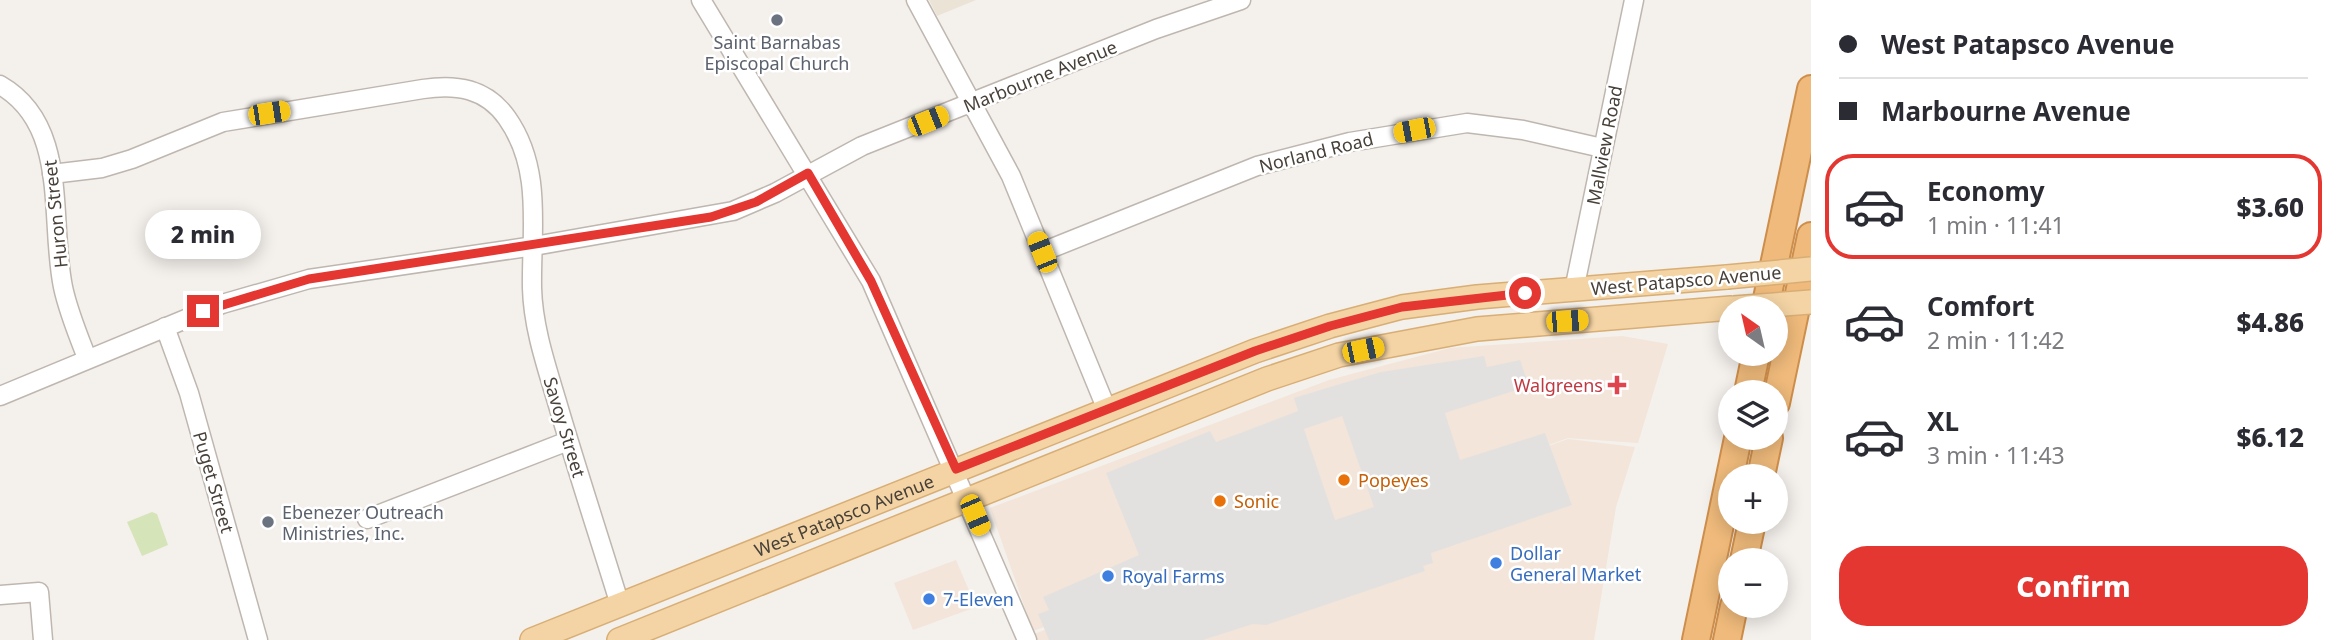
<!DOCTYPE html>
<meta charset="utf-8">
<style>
:root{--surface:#fff;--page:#f7f7f7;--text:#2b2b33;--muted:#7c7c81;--line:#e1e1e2;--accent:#e43732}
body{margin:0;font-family:"Noto Sans",sans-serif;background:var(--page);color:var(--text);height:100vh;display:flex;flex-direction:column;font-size:26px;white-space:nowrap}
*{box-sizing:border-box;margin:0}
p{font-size:23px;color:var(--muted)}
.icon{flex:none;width:38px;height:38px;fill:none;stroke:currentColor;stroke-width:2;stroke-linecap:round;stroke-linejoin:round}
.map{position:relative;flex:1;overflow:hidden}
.sheet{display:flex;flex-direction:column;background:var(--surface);width:525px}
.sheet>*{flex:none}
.top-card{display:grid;align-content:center;height:154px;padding:0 28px;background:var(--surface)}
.needle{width:46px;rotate:326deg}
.tools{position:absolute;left:1718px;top:296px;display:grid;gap:14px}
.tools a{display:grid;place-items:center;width:70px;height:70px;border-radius:50%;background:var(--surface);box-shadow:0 4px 18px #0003;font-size:35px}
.end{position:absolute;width:32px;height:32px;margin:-16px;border:9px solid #e43732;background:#fff;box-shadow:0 0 0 4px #fff}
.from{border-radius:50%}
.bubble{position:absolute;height:49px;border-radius:24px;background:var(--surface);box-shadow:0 4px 18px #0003;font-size:23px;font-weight:800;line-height:49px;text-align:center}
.car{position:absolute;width:21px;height:42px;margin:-21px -10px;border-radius:9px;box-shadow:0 0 5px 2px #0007;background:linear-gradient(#f5c518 24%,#345 0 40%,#f5c518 0 76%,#345 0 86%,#f5c518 0)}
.top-card b{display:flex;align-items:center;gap:24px;height:66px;font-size:26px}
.top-card b+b{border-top:2px solid var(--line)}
.top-card i{width:18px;height:18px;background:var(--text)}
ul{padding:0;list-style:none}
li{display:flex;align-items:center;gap:21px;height:105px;margin:0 14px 10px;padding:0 14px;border:4px solid transparent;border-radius:28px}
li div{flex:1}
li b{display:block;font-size:26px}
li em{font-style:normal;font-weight:800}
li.on{border-color:var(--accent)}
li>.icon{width:63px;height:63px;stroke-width:1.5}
.cta{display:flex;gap:14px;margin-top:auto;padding:14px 28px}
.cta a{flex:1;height:80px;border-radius:28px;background:var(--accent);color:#fff;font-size:28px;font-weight:800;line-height:80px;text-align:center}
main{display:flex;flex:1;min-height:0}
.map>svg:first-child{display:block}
.commercial{fill:#f3e5d9}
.education{fill:#ece3d7}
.green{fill:#d6e4b9}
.parking{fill:#e3e1df;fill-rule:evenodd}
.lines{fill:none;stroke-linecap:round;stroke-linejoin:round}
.minor-casing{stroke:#bfb7af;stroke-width:21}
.major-casing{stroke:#d8ae75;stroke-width:26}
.highway-casing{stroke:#ce8e4b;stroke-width:30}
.minor{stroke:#fff;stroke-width:18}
.major{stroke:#f4d4a4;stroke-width:23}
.highway{stroke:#efba7b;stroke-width:26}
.major-bridge-casing{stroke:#d8ae75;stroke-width:26;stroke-linecap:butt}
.major-bridge{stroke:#f4d4a4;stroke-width:23}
.route{stroke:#e43732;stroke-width:9}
.worship-dot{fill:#6b7280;stroke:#fff;stroke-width:2.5}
.health-dot{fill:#e0444e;stroke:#fff;stroke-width:2.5}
.food-dot{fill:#e8710a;stroke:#fff;stroke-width:2.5}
.shop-dot{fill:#3f7fe0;stroke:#fff;stroke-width:2.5}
.labels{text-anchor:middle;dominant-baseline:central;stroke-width:5;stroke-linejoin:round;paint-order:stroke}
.worship-label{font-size:18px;fill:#5b616d;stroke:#fff}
.street-label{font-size:18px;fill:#48413a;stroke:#fff}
.health-label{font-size:18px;fill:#be3a42;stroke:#fff;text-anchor:end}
.food-label{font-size:18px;fill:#c56008;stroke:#fff;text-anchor:start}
.shop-label{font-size:18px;fill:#366cbe;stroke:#fff;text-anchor:start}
</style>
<main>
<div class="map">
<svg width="1811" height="640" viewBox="0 0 1811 640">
<rect width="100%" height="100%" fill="#f4f0ec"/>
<g class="commercial">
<path d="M 1622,336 L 1668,344 L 1638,443 L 1568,438 L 1033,631 L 990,508 L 1329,380 L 1450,348 Z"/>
<path d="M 1568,439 L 1635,447 L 1616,507 L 1594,640 L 1037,640 L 1034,634 Z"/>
<path d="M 956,560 L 976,607 L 913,630 L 894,583 Z"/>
</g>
<path class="education" d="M 929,0 L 976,0 L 937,16 Z"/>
<path class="green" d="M 152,512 L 157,514 L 168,545 L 142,556 L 127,522 Z"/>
<path class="parking" d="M 1484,356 L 1487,367 L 1520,360 L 1529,386 L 1445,413 L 1460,460 L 1545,433 L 1572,505 L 1431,553 L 1433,563 L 1423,566 L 1425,571 L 1266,625 L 1253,624 L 1203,640 L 1049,640 L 1038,614 L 1049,610 L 1043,597 L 1139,555 L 1106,473 L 1210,431 L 1216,442 L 1243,432 L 1298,411 L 1294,398 L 1330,387 L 1381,372 ZM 1342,416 L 1374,507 L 1335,520 L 1304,429 Z"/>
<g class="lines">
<defs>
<g id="minor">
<path d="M 701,0 L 871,281 L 1027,640"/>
<path d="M 916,0 L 1011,176 L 1107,410"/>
<path d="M 0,85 C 70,125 49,219 63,287 C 68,311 78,335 87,358"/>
<path d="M 52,174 L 102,168 L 132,159 L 223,122 L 423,89 C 456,84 486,88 507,118 C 543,169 531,230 532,288 C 533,327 546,365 557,402 C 577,470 599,537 620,605"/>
<path d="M 1042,252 L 1257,166 L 1350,142 L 1467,123 L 1523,130 L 1602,148"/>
<path d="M 1574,290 L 1634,0"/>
<path d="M 165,327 L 189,393 L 258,640"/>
<path d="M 0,396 L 222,304 L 309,279 L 534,246 L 733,211 L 775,193 L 862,146 L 1156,29 L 1241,0"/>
<path d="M 367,519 L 568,441"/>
<path d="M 0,595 L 39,592 L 43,640"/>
</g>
<g id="major">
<path id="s1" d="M 532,640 L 1255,351 L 1330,326 L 1402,307 L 1477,297 L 1727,277"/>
<path d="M 619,640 L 1267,379 L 1339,355 L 1477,329 L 1731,308"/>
</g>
<g id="highway">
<path d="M 1765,308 L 1811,89"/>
<path d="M 1748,392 L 1756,354"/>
<path d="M 1776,403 L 1811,236"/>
<path d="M 1761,476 L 1769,438"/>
<path d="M 1744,560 L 1752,522"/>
<path d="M 1696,640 L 1738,438"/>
<path d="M 1727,640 L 1734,606"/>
</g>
</defs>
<use href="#minor" class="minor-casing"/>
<use href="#major" class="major-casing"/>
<use href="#highway" class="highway-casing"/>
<use href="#minor" class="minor"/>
<use href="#major" class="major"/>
<use href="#highway" class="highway"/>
<defs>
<g id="major-bridge">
<path d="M 1727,277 L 1811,269"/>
<path d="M 1734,308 L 1811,302"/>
</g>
</defs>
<use href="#major-bridge" class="major-bridge-casing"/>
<use href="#major-bridge" class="major-bridge"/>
</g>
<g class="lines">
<path class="route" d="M 203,311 L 309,279 L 711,217 L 756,202 L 808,173 L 871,281 L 956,469 L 1255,351 L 1330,326 L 1402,307 L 1525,293"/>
</g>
<g class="worship-dot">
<circle cx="777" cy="20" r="7"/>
<circle cx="268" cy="522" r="7"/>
</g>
<path class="health-dot" d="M1613.5 374.5h7v7h7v7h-7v7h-7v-7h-7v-7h7z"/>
<g class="food-dot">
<circle cx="1344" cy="480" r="7"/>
<circle cx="1220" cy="501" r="7"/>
</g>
<g class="shop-dot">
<circle cx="1496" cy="563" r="7"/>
<circle cx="1108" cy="576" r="7"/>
<circle cx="929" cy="599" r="7"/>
</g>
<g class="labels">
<g class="worship-label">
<text x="777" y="42">Saint Barnabas<tspan x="777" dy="21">Episcopal Church</tspan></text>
<text x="282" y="512" text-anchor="start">Ebenezer Outreach<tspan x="282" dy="21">Ministries, Inc.</tspan></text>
</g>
<g class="street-label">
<text transform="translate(1040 76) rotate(-22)">Marbourne Avenue</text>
<text transform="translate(1604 145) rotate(-79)">Mallview Road</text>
<text transform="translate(1316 152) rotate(-14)">Norland Road</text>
<text transform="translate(55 214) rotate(-96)">Huron Street</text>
<text transform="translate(1686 280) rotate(-5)">West Patapsco Avenue</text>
<text transform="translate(565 427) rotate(73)">Savoy Street</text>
<text transform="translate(214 482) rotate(74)">Puget Street</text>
<text stroke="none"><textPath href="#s1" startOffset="336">West Patapsco Avenue</textPath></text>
</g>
<g class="health-label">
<text x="1603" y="385">Walgreens</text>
</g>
<g class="food-label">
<text x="1358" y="480">Popeyes</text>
<text x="1234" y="501">Sonic</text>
</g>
<g class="shop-label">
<text x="1510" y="553">Dollar<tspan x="1510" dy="21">General Market</tspan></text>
<text x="1122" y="576">Royal Farms</text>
<text x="943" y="599">7-Eleven</text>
</g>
</g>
</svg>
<div class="tools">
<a><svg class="needle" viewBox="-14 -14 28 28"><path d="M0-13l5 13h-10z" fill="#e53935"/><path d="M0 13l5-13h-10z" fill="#7c7c81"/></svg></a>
<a><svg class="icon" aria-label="layers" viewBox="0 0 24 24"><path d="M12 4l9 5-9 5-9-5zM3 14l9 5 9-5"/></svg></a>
<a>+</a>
<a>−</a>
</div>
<i class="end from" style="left:1525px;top:293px"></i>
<i class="end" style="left:203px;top:311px"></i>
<div class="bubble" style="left:145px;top:210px;width:116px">2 min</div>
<i class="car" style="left:269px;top:113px;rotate:81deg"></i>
<i class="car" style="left:928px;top:121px;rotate:68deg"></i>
<i class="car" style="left:1414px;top:130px;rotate:259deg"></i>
<i class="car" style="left:1042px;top:252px;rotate:338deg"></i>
<i class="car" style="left:1567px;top:321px;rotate:86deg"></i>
<i class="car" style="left:1363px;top:350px;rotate:78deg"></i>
<i class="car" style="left:975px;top:515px;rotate:157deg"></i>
</div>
<section class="sheet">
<div class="top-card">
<b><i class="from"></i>West Patapsco Avenue</b>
<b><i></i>Marbourne Avenue</b>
</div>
<ul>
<li class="on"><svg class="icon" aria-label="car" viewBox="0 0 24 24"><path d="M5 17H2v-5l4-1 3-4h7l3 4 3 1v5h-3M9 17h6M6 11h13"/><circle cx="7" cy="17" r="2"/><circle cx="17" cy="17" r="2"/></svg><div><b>Economy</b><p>1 min · 11:41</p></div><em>$3.60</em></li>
<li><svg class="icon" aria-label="car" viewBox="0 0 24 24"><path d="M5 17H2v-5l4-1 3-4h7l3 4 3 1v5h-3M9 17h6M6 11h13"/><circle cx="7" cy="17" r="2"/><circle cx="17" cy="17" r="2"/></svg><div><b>Comfort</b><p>2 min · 11:42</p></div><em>$4.86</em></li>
<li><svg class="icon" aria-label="car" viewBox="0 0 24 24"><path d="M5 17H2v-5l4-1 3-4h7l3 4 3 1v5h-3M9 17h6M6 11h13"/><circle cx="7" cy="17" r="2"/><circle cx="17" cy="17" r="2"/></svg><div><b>XL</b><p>3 min · 11:43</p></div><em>$6.12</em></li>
</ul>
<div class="cta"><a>Confirm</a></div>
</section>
</main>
